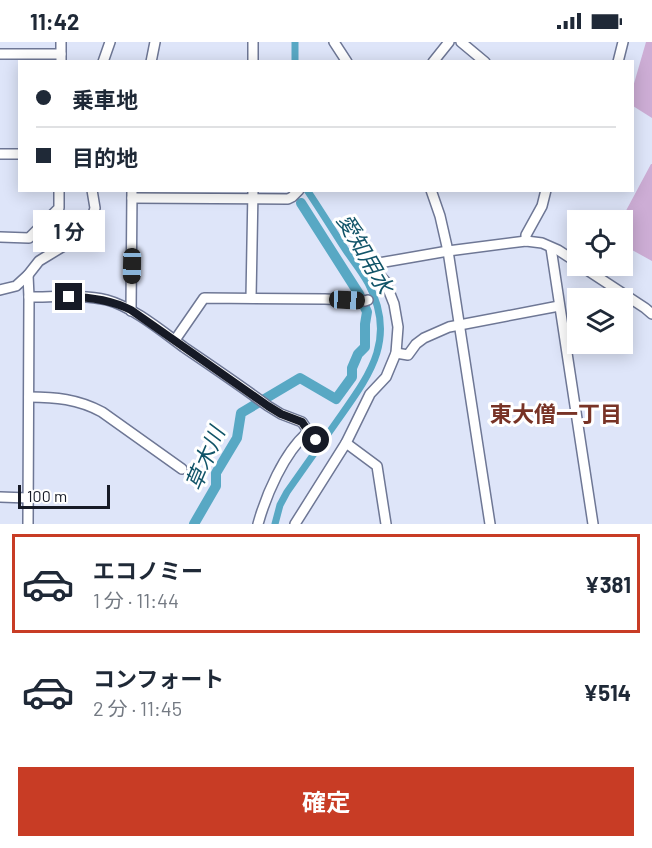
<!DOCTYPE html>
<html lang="ja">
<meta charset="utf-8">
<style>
:root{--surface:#fff;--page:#f6f6f7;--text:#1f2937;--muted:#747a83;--line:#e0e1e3;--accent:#c83c25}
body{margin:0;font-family:Barlow,"Noto Sans JP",sans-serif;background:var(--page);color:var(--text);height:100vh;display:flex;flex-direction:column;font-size:22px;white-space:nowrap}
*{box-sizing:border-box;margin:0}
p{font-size:20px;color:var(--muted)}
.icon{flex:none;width:33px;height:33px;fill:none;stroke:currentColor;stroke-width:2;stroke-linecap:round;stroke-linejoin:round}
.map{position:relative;height:482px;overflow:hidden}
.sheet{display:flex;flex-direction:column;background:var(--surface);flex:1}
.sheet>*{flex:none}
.guide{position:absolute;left:18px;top:18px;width:616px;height:132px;border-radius:0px;box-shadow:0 3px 15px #0003;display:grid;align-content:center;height:132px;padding:0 18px;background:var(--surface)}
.fabs{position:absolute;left:567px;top:168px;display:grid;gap:12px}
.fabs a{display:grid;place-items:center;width:66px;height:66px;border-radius:0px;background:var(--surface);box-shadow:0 3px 15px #0003;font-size:30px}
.scale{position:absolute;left:18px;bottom:15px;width:92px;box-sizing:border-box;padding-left:6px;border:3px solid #161a26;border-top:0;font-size:16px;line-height:21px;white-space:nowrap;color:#161a26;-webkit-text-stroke:4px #fff;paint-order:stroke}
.end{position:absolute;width:27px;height:27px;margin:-14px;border:8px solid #161a26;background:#fff;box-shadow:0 0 0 3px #fff}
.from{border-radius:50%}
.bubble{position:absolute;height:42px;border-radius:0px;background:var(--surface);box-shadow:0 3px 15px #0003;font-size:20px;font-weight:700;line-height:42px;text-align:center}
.car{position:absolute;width:18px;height:36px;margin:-18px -9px;border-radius:8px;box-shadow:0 0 4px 2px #0007;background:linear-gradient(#222 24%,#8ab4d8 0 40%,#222 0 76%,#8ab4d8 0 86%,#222 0)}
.guide b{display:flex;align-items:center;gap:21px;height:57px;font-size:22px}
.guide b+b{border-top:2px solid var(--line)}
.guide i{width:15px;height:15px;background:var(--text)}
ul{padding:10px 0 0;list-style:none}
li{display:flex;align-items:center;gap:18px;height:99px;margin:0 12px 9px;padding:0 6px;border:3px solid transparent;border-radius:0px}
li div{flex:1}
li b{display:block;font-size:22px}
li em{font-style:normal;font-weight:700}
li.active{border-color:var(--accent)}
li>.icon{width:54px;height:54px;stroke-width:1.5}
.primary-button{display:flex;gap:12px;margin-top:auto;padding:12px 18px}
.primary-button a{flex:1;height:69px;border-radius:0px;background:var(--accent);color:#fff;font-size:24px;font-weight:700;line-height:69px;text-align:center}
.status{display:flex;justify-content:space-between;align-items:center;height:42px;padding:0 30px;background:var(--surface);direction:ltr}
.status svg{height:16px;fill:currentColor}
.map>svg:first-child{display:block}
.green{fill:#cdadd5}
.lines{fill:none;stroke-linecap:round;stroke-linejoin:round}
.canal{stroke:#58a8c4;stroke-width:7}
.river{stroke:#58a8c4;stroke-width:10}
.minor-casing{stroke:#6e7795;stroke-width:12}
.minor{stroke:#fff;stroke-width:9}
.route{stroke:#161a26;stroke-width:8}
.labels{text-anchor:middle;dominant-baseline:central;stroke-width:6;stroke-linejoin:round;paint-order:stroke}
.water-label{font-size:22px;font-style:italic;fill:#115468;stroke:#fff}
.neighbourhood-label{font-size:22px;font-weight:bold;fill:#783326;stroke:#fff}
</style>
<div class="status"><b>11:42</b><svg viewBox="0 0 49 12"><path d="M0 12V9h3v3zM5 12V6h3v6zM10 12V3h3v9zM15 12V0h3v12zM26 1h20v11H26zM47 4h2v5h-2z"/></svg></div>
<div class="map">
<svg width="652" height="482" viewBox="0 0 652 482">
<rect width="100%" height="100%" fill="#dee5f9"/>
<g class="green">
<path d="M 646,0 L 652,0 L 652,76 L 633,64 L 633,45 Z"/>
<path d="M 651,122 L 652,122 L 652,219 L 623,203 L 622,178 L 621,178 Z"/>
</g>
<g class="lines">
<g class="canal">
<path d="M 295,0 L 295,20"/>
<path d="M 275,482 L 280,463 L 287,450 C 303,427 319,405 335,382 C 367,336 399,299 368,241 C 362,230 354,220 347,210 C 334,190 321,169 307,148"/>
</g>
<path class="river" d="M 194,482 L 216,444 L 216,431 L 237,396 L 241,371 L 300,336 L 336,357 L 352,335 L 352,326 L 358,312 L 365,305 L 365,282 L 367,270 L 359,252 L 301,161"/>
<defs>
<g id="minor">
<path d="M 334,0 L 347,20"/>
<path d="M 461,0 L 485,20"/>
<path d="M 0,12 L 61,12"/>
<path d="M 61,20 L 61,0"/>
<path d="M 103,20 L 110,0"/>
<path d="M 151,20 L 155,0"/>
<path d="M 253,20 L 253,0"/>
<path d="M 433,20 L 449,0"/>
<path d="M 618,20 L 623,0"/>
<path d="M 0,112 L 20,112"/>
<path d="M 431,148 L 440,174 L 448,209 L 490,482"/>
<path d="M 132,156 L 288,157 L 292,155 L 299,148"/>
<path d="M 0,195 L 29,196 L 59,166 L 59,148"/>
<path d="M 526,199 L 526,193 L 542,164 L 546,148"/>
<path d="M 551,206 L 593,482"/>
<path d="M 581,224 L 645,266 L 652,272"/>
<path d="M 0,248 L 16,244 L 28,233 L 39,219 L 62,205 L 90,182 L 95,166 L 92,148"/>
<path d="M 29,255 C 55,255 83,252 107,258 C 133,265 163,290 185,306 C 213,325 241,344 268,364 L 281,372 L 302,380 L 306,386 L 307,391 C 284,411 266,453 258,482"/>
<path d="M 251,256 L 253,148"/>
<path d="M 131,269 L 132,148"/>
<path d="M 175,298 L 204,256 L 325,257 L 365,259 L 368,258"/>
<path d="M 396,311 L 408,313 L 416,302 L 424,296 L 449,285 L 559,264"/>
<path d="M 29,355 C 55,355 78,357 102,370 L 182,427"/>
<path d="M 346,401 L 377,424 L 386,482"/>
<path d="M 0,455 L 28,456"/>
<path d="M 28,482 L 29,255 L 28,233"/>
<path d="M 295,482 L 346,401 L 370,352 L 386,335 L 396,311 L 398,285 L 394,262 L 385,239 L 375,228 L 373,222 L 448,209 L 526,199 L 542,201 L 558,208 L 578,221"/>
</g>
</defs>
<use href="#minor" class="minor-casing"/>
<use href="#minor" class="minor"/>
</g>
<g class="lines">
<path class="route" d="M 69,255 C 92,255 111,258 131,268 L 268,364 L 281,372 L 302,380 L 306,386 L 307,391 L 316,398"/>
</g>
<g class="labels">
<g class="water-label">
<text transform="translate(366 211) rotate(60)">愛知用水</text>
<text transform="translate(204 416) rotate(-67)">草木川</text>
</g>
<g class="neighbourhood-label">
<text x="556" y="371">東大僧一丁目</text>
</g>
</g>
</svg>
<div class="fabs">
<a><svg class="icon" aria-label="locate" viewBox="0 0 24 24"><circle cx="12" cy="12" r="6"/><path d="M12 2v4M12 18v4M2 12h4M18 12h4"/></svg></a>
<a><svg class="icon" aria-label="layers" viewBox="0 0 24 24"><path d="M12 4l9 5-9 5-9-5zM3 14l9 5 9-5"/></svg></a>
</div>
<div class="scale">100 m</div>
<i class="end from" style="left:316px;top:398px"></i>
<i class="end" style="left:69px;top:255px"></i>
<div class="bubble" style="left:33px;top:168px;width:72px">1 分</div>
<i class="car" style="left:132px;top:224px;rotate:181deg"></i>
<i class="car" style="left:347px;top:258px;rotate:93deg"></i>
<div class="guide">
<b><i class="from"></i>乗車地</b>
<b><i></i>目的地</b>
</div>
</div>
<section class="sheet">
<ul>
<li class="active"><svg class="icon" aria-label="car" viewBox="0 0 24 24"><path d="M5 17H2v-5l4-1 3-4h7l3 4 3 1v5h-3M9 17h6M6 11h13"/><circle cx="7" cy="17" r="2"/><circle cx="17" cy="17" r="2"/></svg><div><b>エコノミー</b><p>1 分 · 11:44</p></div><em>¥381</em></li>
<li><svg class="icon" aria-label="car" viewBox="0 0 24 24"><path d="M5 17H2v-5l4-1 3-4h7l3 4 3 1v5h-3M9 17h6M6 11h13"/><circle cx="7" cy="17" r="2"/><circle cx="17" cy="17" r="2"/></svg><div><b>コンフォート</b><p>2 分 · 11:45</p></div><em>¥514</em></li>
</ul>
<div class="primary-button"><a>確定</a></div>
</section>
